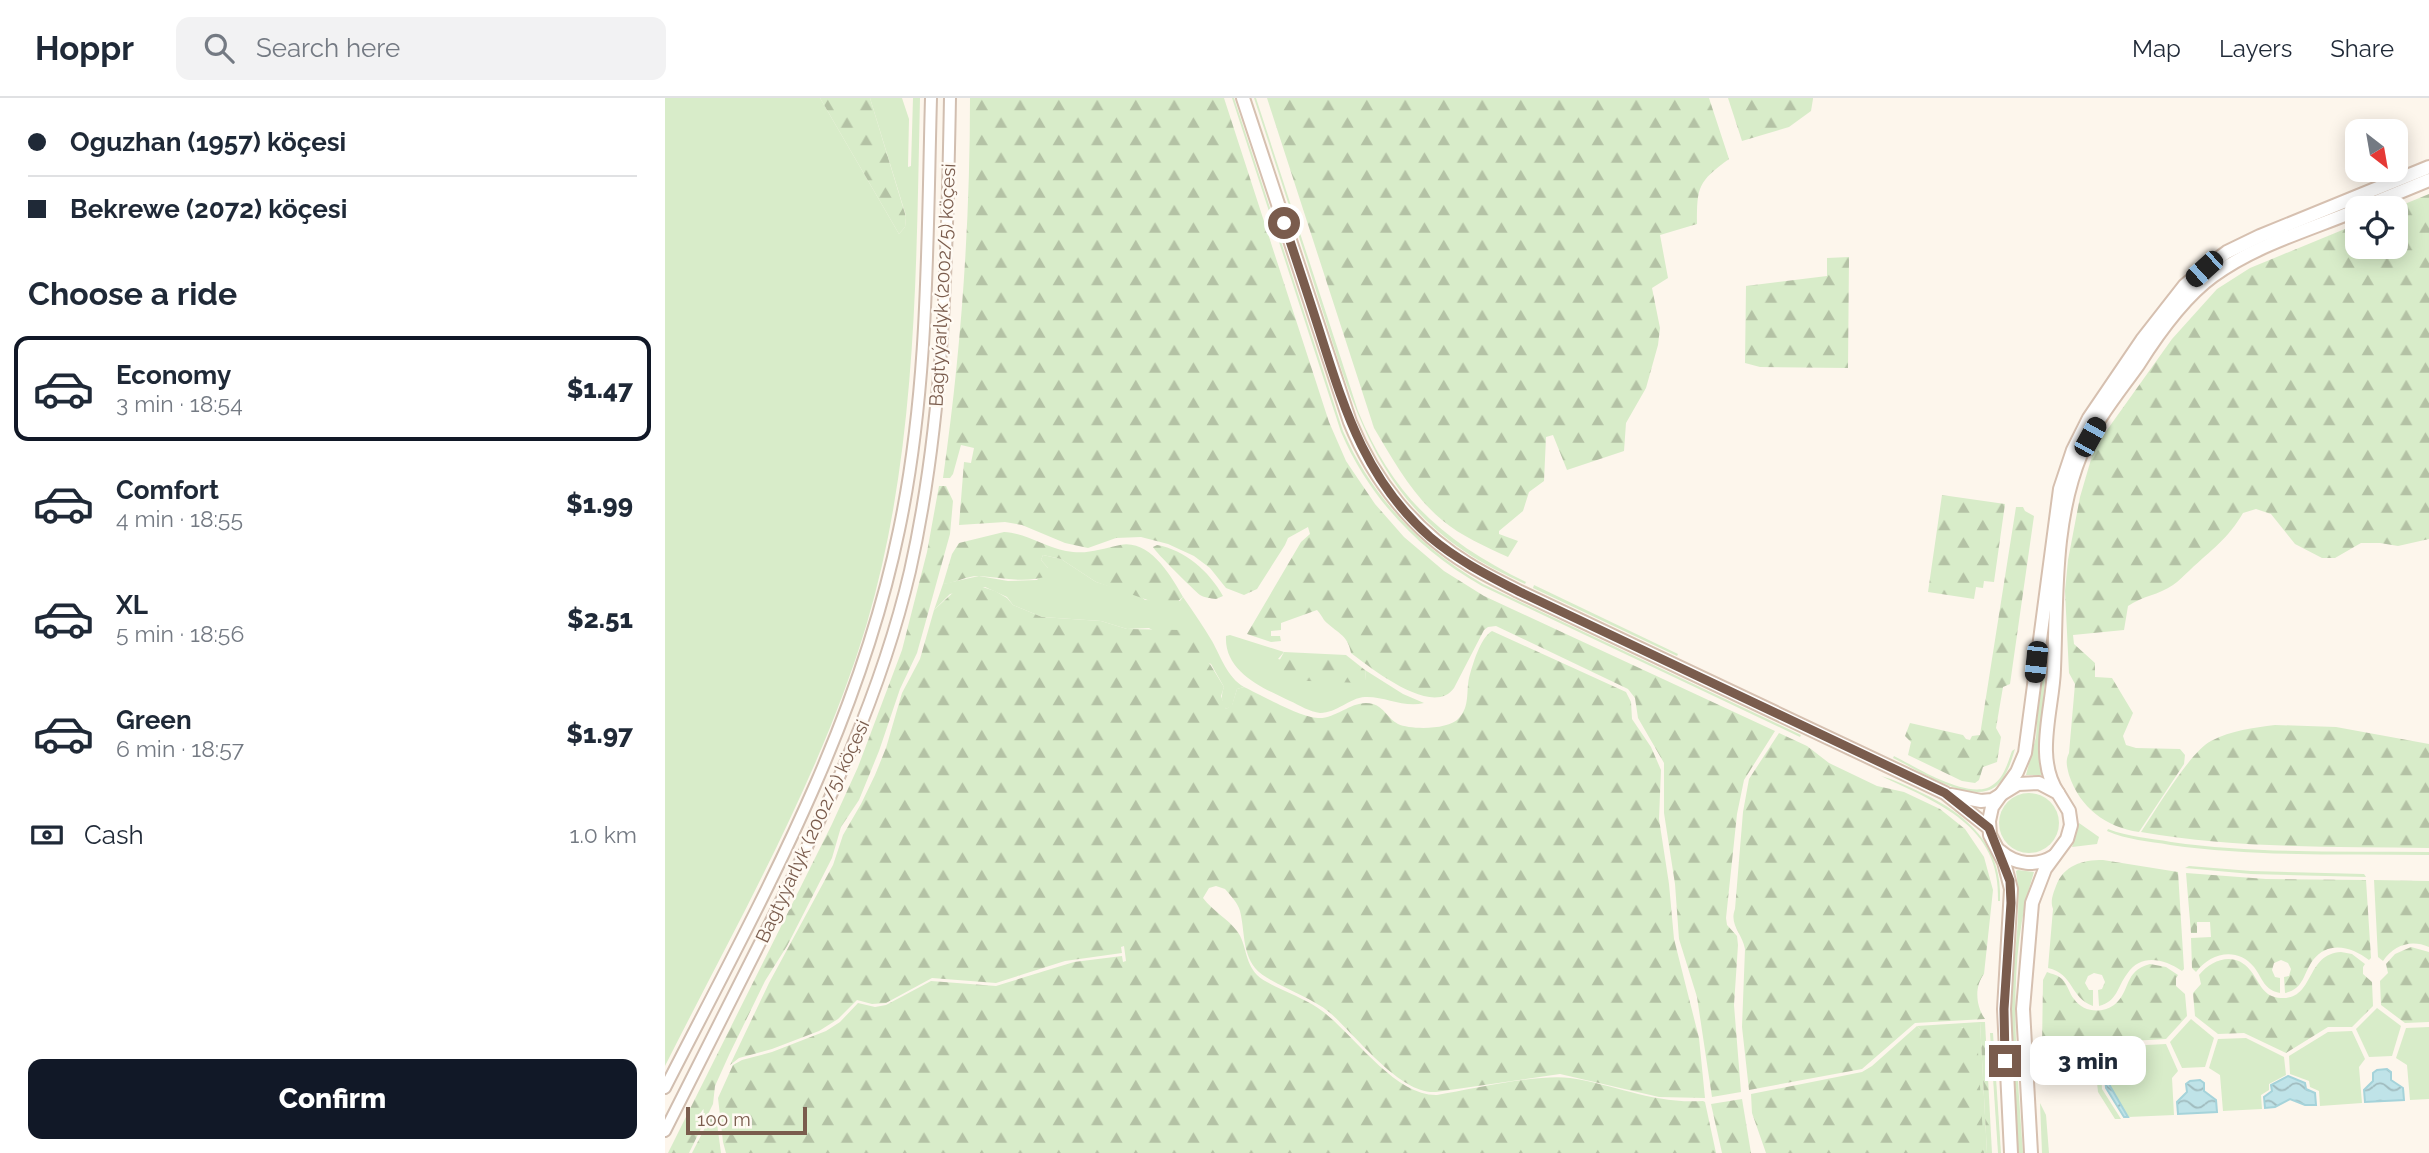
<!DOCTYPE html>
<meta charset="utf-8">
<style>
:root{--surface:#fff;--page:#f2f2f3;--text:#1f2937;--muted:#747a83;--line:#e0e1e3;--accent:#111827}
body{margin:0;font-family:Raleway,sans-serif;background:var(--page);color:var(--text);height:100vh;display:flex;flex-direction:column;font-size:26px;white-space:nowrap}
*{box-sizing:border-box;margin:0}
p{font-size:23px;color:var(--muted)}
.icon{flex:none;width:38px;height:38px;fill:none;stroke:currentColor;stroke-width:2;stroke-linecap:round;stroke-linejoin:round}
.map{position:relative;flex:1;overflow:hidden}
.drawer{display:flex;flex-direction:column;background:var(--surface);width:665px}
.drawer>*{flex:none}
.hud{display:grid;align-content:center;height:154px;padding:0 28px;background:var(--surface)}
.needle{width:46px;rotate:149deg}
.tools{position:absolute;left:1680px;top:21px;display:grid;gap:14px}
.tools a{display:grid;place-items:center;width:63px;height:63px;border-radius:14px;background:var(--surface);box-shadow:0 4px 18px #0003;font-size:35px}
.scale{position:absolute;left:21px;bottom:18px;width:121px;box-sizing:border-box;padding-left:7px;border:4px solid #7a5c4d;border-top:0;font-size:19px;line-height:24px;white-space:nowrap;color:#7a5c4d;-webkit-text-stroke:5px #fffaf3;paint-order:stroke}
.end{position:absolute;width:32px;height:32px;margin:-16px;border:9px solid #7a5c4d;background:#fff;box-shadow:0 0 0 4px #fff}
.from{border-radius:50%}
.bubble{position:absolute;height:49px;border-radius:14px;background:var(--surface);box-shadow:0 4px 18px #0003;font-size:23px;font-weight:800;line-height:49px;text-align:center}
.car{position:absolute;width:21px;height:42px;margin:-21px -10px;border-radius:9px;box-shadow:0 0 5px 2px #0007;background:linear-gradient(#222 24%,#8ab4d8 0 40%,#222 0 76%,#8ab4d8 0 86%,#222 0)}
.hud b{display:flex;align-items:center;gap:24px;height:66px;font-size:26px}
.hud b+b{border-top:2px solid var(--line)}
.hud i{width:18px;height:18px;background:var(--text)}
ul{padding:0;list-style:none}
li{display:flex;align-items:center;gap:21px;height:105px;margin:0 14px 10px;padding:0 14px;border:4px solid transparent;border-radius:14px}
li div{flex:1}
li b{display:block;font-size:26px}
li em{font-style:normal;font-weight:800}
li.selected{border-color:var(--accent)}
li>.icon{width:63px;height:63px;stroke-width:1.5}
h2{padding:0 28px;font-size:32px;line-height:84px}
.pay{display:flex;align-items:center;gap:18px;height:77px;padding:0 28px;font-size:26px}
.pay p{margin-inline-start:auto}
.button{display:flex;gap:14px;margin-top:auto;padding:14px 28px}
.button a{flex:1;height:80px;border-radius:14px;background:var(--accent);color:#fff;font-size:28px;font-weight:800;line-height:80px;text-align:center}
header{display:flex;align-items:center;gap:42px;box-sizing:border-box;height:98px;padding:0 35px;background:var(--surface);border-bottom:2px solid var(--line)}
header strong{font-size:33px}
nav{display:flex;gap:38px;margin-inline-start:auto;font-size:24px}
.search{width:490px;height:63px;background:var(--page);display:flex;align-items:center;gap:18px;box-sizing:border-box;padding:0 24px;border-radius:14px;color:var(--muted);font-size:26px}
main{display:flex;flex:1;min-height:0}
.map>svg:first-child{display:block}
.green{fill:#d8ecc9}
.forest{fill:url(#forest-firs)}
.water{fill:url(#water-waves);stroke:#a5d3da;stroke-width:2}
.lines{fill:none;stroke-linecap:round;stroke-linejoin:round}
.tertiary-casing{stroke:#d1beb0;stroke-width:14}
.secondary-casing{stroke:#d6c0b0;stroke-width:16}
.tertiary{stroke:#fff;stroke-width:10}
.secondary{stroke:#fff;stroke-width:12}
.route{stroke:#7a5c4d;stroke-width:9}
.labels{text-anchor:middle;dominant-baseline:central;stroke-width:5;stroke-linejoin:round;paint-order:stroke}
.street-label{font-size:19px;fill:#7a5c4d;stroke:#fffaf3}
</style>
<header>
<strong>Hoppr</strong>
<div class="search"><svg class="icon" aria-label="search" viewBox="0 0 24 24"><circle cx="10" cy="10" r="6"/><path d="M15 15l6 6"/></svg>Search here</div>
<nav><a>Map</a><a>Layers</a><a>Share</a></nav>
</header>
<main>
<section class="drawer">
<div class="hud">
<b><i class="from"></i>Oguzhan (1957) köçesi</b>
<b><i></i>Bekrewe (2072) köçesi</b>
</div>
<h2>Choose a ride</h2>
<ul>
<li class="selected"><svg class="icon" aria-label="car" viewBox="0 0 24 24"><path d="M5 17H2v-5l4-1 3-4h7l3 4 3 1v5h-3M9 17h6M6 11h13"/><circle cx="7" cy="17" r="2"/><circle cx="17" cy="17" r="2"/></svg><div><b>Economy</b><p>3 min · 18:54</p></div><em>$1.47</em></li>
<li><svg class="icon" aria-label="car" viewBox="0 0 24 24"><path d="M5 17H2v-5l4-1 3-4h7l3 4 3 1v5h-3M9 17h6M6 11h13"/><circle cx="7" cy="17" r="2"/><circle cx="17" cy="17" r="2"/></svg><div><b>Comfort</b><p>4 min · 18:55</p></div><em>$1.99</em></li>
<li><svg class="icon" aria-label="car" viewBox="0 0 24 24"><path d="M5 17H2v-5l4-1 3-4h7l3 4 3 1v5h-3M9 17h6M6 11h13"/><circle cx="7" cy="17" r="2"/><circle cx="17" cy="17" r="2"/></svg><div><b>XL</b><p>5 min · 18:56</p></div><em>$2.51</em></li>
<li><svg class="icon" aria-label="car" viewBox="0 0 24 24"><path d="M5 17H2v-5l4-1 3-4h7l3 4 3 1v5h-3M9 17h6M6 11h13"/><circle cx="7" cy="17" r="2"/><circle cx="17" cy="17" r="2"/></svg><div><b>Green</b><p>6 min · 18:57</p></div><em>$1.97</em></li>
</ul>
<div class="pay"><svg class="icon" aria-label="cash" viewBox="0 0 24 24"><path d="M3 7h18v10H3z"/><circle cx="12" cy="12" r="2"/></svg>Cash<p>1.0 km</p></div>
<div class="button"><a>Confirm</a></div>
</section>
<div class="map">
<svg width="1764" height="1055" viewBox="0 0 1764 1055">
<defs>
<pattern id="forest-firs" width="22" height="20" patternUnits="userSpaceOnUse" patternTransform="scale(1.75)"><rect width="22" height="20" fill="#d8ecc9"/><path d="M5 1l3.5 6h-7zM16 11l3.5 6h-7z" fill="#b4c2a5"/></pattern>
<pattern id="water-waves" width="16" height="10" patternUnits="userSpaceOnUse" patternTransform="scale(1.75)"><rect width="16" height="10" fill="#bfe3e8"/><path d="M0 5q4-4 8 0t8 0" fill="none" stroke="#a0bbbe"/></pattern>
</defs>
<rect width="100%" height="100%" fill="#fdf6ec"/>
<g class="green">
<path d="M 0,0 L 155,0 L 234,136 L 240,129 L 241,118 L 205,0 L 237,0 L 244,21 L 243,69 L 246,68 L 248,0 L 255,0 C 251,177 252,354 202,525 C 156,679 72,825 0,968 Z"/>
<path d="M 567,0 L 569,0 L 678,333 C 707,399 756,450 818,486 L 1136,637 L 1135,639 L 817,488 C 755,453 704,400 676,334 Z"/>
<path d="M 589,0 L 591,0 L 693,313 C 728,399 779,444 861,484 L 860,486 C 839,476 818,466 799,453 C 708,392 686,300 654,202 C 633,135 611,67 589,0 Z"/>
<path d="M 378,457 L 396,461 L 431,484 L 474,497 L 480,502 L 515,503 L 518,499 C 528,513 538,528 547,543 C 556,559 562,579 579,589 L 572,591 L 567,608 L 561,611 C 556,604 556,597 559,589 L 546,566 L 484,530 L 462,531 L 436,523 L 377,519 L 348,507 L 342,499 L 320,489 L 285,496 L 269,512 L 278,486 L 314,478 L 343,483 L 372,482 L 383,470 L 376,462 Z"/>
<path d="M 869,487 L 1013,556 L 1012,558 L 868,490 Z"/>
<path d="M 565,537 L 619,554 L 613,561 L 701,582 L 700,572 L 738,596 L 759,605 C 738,610 720,598 700,599 C 684,600 672,615 655,615 C 645,614 634,607 625,603 C 598,590 559,574 561,538 Z"/>
<path d="M 1376,563 L 1381,563 L 1375,654 L 1377,677 L 1361,677 L 1371,639 Z"/>
<path d="M 1350,651 C 1346,664 1341,681 1330,689 C 1305,707 1251,671 1228,660 L 1229,658 C 1251,669 1307,705 1329,686 C 1339,679 1343,664 1347,653 Z"/>
<path d="M 1216,678 C 1230,682 1243,688 1257,695 C 1302,716 1338,748 1335,803 L 1333,803 C 1336,727 1273,705 1216,678 Z"/>
<circle cx="1364" cy="725" r="30"/>
<path d="M 1414,725 L 1434,739 L 1432,746 L 1407,749 Z"/>
<path d="M 1443,731 C 1463,739 1485,740 1506,744 C 1591,756 1678,753 1764,754 L 1764,757 C 1678,756 1591,759 1505,747 C 1484,743 1462,742 1442,733 Z"/>
<path d="M 1524,768 L 1586,773 L 1699,776 L 1701,779 L 1586,776 L 1520,770 Z"/>
<path d="M 1353,772 L 1369,774 C 1340,862 1352,964 1358,1055 L 1353,1055 C 1350,1006 1345,957 1346,908 C 1347,863 1358,818 1351,773 Z"/>
<path d="M 1712,910 L 1736,928 L 1727,958 L 1704,959 L 1691,931 Z"/>
<path d="M 1526,921 L 1549,940 L 1540,969 L 1517,970 L 1505,944 Z"/>
<path d="M 1315,924 L 1322,1055 L 1319,1055 L 1298,929 L 1256,932 L 1252,928 Z"/>
<path d="M 1764,929 L 1764,1001 L 1745,1002 L 1742,967 L 1731,960 L 1741,930 Z"/>
<path d="M 1687,933 L 1700,961 L 1694,969 L 1697,1005 L 1655,1008 L 1654,993 L 1645,989 L 1644,983 L 1625,976 L 1624,958 L 1663,934 Z"/>
<path d="M 1325,935 L 1328,935 L 1336,1055 L 1333,1055 Z"/>
<path d="M 1581,940 L 1619,959 L 1621,977 L 1604,986 L 1604,992 L 1596,997 L 1597,1011 L 1558,1013 L 1555,977 L 1544,970 L 1553,941 Z"/>
<path d="M 1501,946 L 1513,973 L 1507,980 L 1509,1017 L 1463,1019 L 1445,988 L 1442,949 Z"/>
<path d="M 1435,957 L 1437,991 L 1456,1021 L 1450,1021 L 1433,994 L 1430,964 L 1382,966 L 1382,961 Z"/>
<path d="M 1375,1005 L 1381,1017 L 1384,1055 L 1377,1055 Z"/>
</g>
<g class="forest">
<path d="M 155,0 L 205,0 L 241,119 L 240,129 L 234,136 Z"/>
<path d="M 305,0 L 559,0 L 664,324 L 681,363 L 710,406 L 739,439 L 779,473 L 819,498 L 1110,633 L 1079,682 L 1072,716 L 1061,820 L 1062,827 L 1072,838 L 1073,847 L 1069,907 L 1076,994 L 1047,999 L 1032,899 L 1014,841 L 1010,786 L 999,715 L 999,665 L 973,620 L 970,600 L 963,591 L 831,528 L 823,529 L 819,532 L 789,590 C 768,620 706,570 686,555 C 683,536 670,534 659,522 C 657,519 655,515 652,512 L 616,525 L 616,532 L 606,533 L 606,538 L 615,538 L 616,543 L 606,544 L 582,536 L 636,444 L 645,436 L 643,429 L 623,440 L 620,447 L 592,491 L 579,497 L 561,490 L 545,470 L 529,458 L 503,446 L 476,439 L 451,440 L 423,450 L 400,445 L 357,427 L 340,424 L 294,427 L 299,364 L 306,365 L 309,350 L 296,347 L 288,376 L 285,380 L 278,380 C 296,254 305,128 305,0 Z"/>
<path d="M 602,0 L 1044,0 L 1064,61 C 1033,84 1032,88 1032,126 L 995,137 L 1003,180 L 987,190 L 995,230 L 993,247 L 981,290 L 961,325 L 959,353 L 902,372 L 888,337 L 881,339 L 879,383 L 864,394 L 858,413 L 834,433 L 834,436 L 853,443 L 843,459 C 821,449 796,438 777,422 C 748,398 728,362 709,330 Z"/>
<path d="M 1063,0 L 1148,0 L 1148,1 L 1146,13 L 1124,29 L 1077,43 Z"/>
<path d="M 1764,96 L 1764,441 L 1733,448 L 1715,445 L 1696,445 L 1670,460 L 1657,460 L 1630,446 L 1606,416 L 1591,411 L 1578,415 C 1563,441 1546,452 1525,472 C 1519,477 1514,483 1508,487 C 1494,497 1477,498 1463,508 L 1459,532 L 1408,537 L 1409,546 L 1430,565 L 1430,579 L 1447,580 L 1468,615 L 1458,638 L 1461,647 L 1471,650 L 1515,651 L 1520,657 L 1519,666 L 1474,734 C 1441,729 1415,710 1404,677 C 1402,669 1400,663 1404,655 L 1410,586 L 1404,575 L 1400,493 L 1403,462 L 1415,399 L 1427,358 L 1437,339 L 1507,241 L 1552,191 L 1585,170 L 1692,126 L 1692,149 L 1731,149 L 1730,110 Z"/>
<path d="M 1184,159 L 1183,270 L 1095,269 L 1080,265 L 1081,188 L 1162,178 L 1162,160 Z"/>
<path d="M 274,388 L 281,388 L 288,403 L 285,436 L 252,555 L 235,591 L 214,653 L 194,702 L 176,729 L 167,760 L 122,848 L 100,883 L 64,957 L 50,988 L 48,1006 L 24,1055 L 3,1055 L 167,726 L 193,669 L 237,552 L 262,454 Z"/>
<path d="M 1277,397 L 1340,406 L 1329,484 L 1319,483 L 1318,490 L 1311,489 L 1309,501 L 1263,494 Z"/>
<path d="M 1351,409 L 1358,409 L 1360,413 L 1369,418 L 1345,586 L 1338,589 L 1331,630 L 1336,639 L 1332,664 L 1318,669 L 1314,682 L 1310,685 L 1297,683 L 1243,657 L 1246,644 L 1240,638 L 1245,625 L 1298,637 L 1301,641 L 1305,642 L 1307,638 L 1315,637 Z"/>
<path d="M 339,434 C 361,435 380,449 401,453 C 422,457 435,451 455,447 C 485,441 506,478 518,499 L 510,506 L 497,507 L 431,484 L 396,461 L 378,457 L 376,462 L 383,470 L 386,477 C 361,486 340,480 315,478 C 303,477 290,485 278,486 L 287,456 L 294,445 Z"/>
<path d="M 492,447 C 520,452 544,473 558,498 L 551,501 C 545,500 540,500 535,497 C 529,492 490,454 488,449 Z"/>
<path d="M 311,487 L 330,493 L 342,500 L 348,507 L 377,519 L 436,523 L 462,531 L 515,532 L 532,545 L 559,589 L 556,598 L 561,611 L 567,607 L 572,591 L 579,589 C 596,597 636,620 653,620 C 672,621 689,600 708,606 C 719,609 723,621 733,626 C 746,632 784,632 794,620 C 805,608 801,594 804,580 C 808,566 815,540 827,533 L 961,594 L 966,604 L 967,621 L 986,649 L 996,672 L 994,721 L 1004,786 L 1009,841 L 1034,940 L 1040,1000 L 994,999 L 895,976 L 771,994 C 735,997 690,936 664,914 C 645,898 602,885 590,870 C 577,853 580,833 575,813 C 573,805 565,797 560,791 L 551,788 L 544,790 L 538,800 C 548,813 563,821 572,833 C 582,846 579,863 592,877 C 603,888 638,899 653,910 C 687,933 728,998 772,997 C 808,991 871,976 905,980 C 952,987 988,1006 1038,1003 L 1040,1004 L 1051,1055 L 61,1055 L 58,1044 L 53,1000 L 68,967 L 77,962 L 107,954 L 161,933 L 175,924 L 193,905 L 210,909 L 221,907 L 266,883 L 331,888 L 409,864 L 457,858 L 458,864 L 461,863 L 459,848 L 456,849 L 457,855 L 400,863 L 331,885 L 267,880 L 221,905 L 207,906 L 192,902 L 173,921 L 154,933 L 107,951 L 74,960 L 65,967 L 104,885 L 168,767 L 178,737 L 196,706 L 210,677 L 221,650 L 237,595 L 255,561 L 269,512 L 292,491 Z"/>
<path d="M 619,554 L 681,557 L 700,572 L 701,582 L 695,585 L 618,582 L 612,567 Z"/>
<path d="M 1610,627 L 1671,629 L 1764,646 L 1764,750 C 1668,748 1571,751 1476,734 C 1491,712 1525,654 1546,643 C 1567,632 1588,630 1610,627 Z"/>
<path d="M 1114,635 L 1142,648 L 1164,665 L 1212,688 L 1239,694 L 1275,711 L 1300,731 L 1319,759 L 1328,792 L 1319,876 C 1309,889 1311,908 1320,921 L 1250,925 L 1197,971 L 1084,992 L 1077,929 L 1080,851 C 1077,835 1064,827 1070,811 L 1078,714 L 1084,681 Z"/>
<path d="M 1438,762 L 1513,774 L 1519,871 L 1517,873 C 1499,861 1476,855 1462,876 C 1452,889 1453,903 1434,908 L 1433,892 L 1437,891 L 1440,884 L 1437,877 L 1429,875 L 1423,878 L 1420,885 L 1424,892 L 1428,892 L 1428,908 C 1405,900 1409,876 1383,870 L 1388,811 C 1385,803 1388,796 1391,788 C 1399,767 1417,762 1438,762 Z"/>
<path d="M 1521,775 L 1601,781 L 1701,782 L 1706,860 L 1704,862 C 1687,849 1664,842 1648,862 C 1638,876 1639,891 1620,895 L 1619,879 L 1624,878 L 1626,871 L 1623,865 L 1616,862 L 1609,865 L 1607,872 L 1610,879 L 1615,880 L 1615,895 C 1599,892 1598,881 1589,869 C 1572,848 1545,855 1531,874 L 1527,870 L 1526,840 L 1546,839 L 1545,824 L 1532,824 L 1532,835 L 1526,835 Z"/>
<path d="M 1709,782 L 1764,783 L 1764,849 C 1746,841 1729,847 1718,863 L 1713,859 Z"/>
<path d="M 1746,849 L 1764,854 L 1764,924 L 1740,925 L 1716,907 L 1715,883 L 1723,875 L 1721,866 L 1730,856 Z"/>
<path d="M 1676,854 L 1687,856 L 1700,866 L 1698,869 L 1698,876 L 1707,884 L 1708,908 L 1687,929 L 1663,929 L 1621,955 L 1579,935 L 1553,936 L 1530,918 L 1528,895 L 1536,886 L 1534,877 C 1547,861 1570,853 1585,872 C 1595,884 1597,899 1616,900 C 1650,902 1640,856 1676,854 Z"/>
<path d="M 1485,866 L 1501,869 L 1513,877 L 1511,880 L 1511,888 L 1520,896 L 1522,918 L 1501,941 L 1377,948 L 1378,882 L 1382,874 C 1387,876 1393,877 1397,881 C 1403,887 1404,895 1409,901 C 1418,914 1436,916 1449,907 C 1466,894 1458,873 1485,866 Z"/>
<path d="M 1315,924 L 1320,924 L 1327,1055 L 1322,1055 Z"/>
<path d="M 1252,928 L 1256,932 C 1272,930 1301,923 1312,937 L 1319,1055 L 1101,1055 L 1087,1015 L 1086,996 L 1197,974 L 1207,968 Z"/>
<path d="M 1077,1001 L 1086,1055 L 1057,1055 L 1046,1006 Z"/>
<path d="M 46,1018 L 51,1018 L 56,1055 L 27,1055 Z"/>
</g>
<g class="water">
<path d="M 1442,949 L 1445,988 L 1463,1019 L 1459,1019 L 1441,990 L 1438,955 L 1381,958 L 1381,953 Z"/>
<path d="M 1722,971 L 1726,974 L 1726,982 L 1738,990 L 1739,1002 L 1700,1004 L 1699,992 L 1708,983 L 1708,975 L 1712,972 Z"/>
<path d="M 1623,978 L 1640,985 L 1641,991 L 1650,995 L 1651,1007 L 1640,1007 L 1625,1001 L 1610,1009 L 1600,1010 L 1599,999 L 1607,993 L 1606,987 Z"/>
<path d="M 1535,982 L 1539,985 L 1539,993 L 1551,1002 L 1552,1014 L 1513,1016 L 1512,1004 L 1522,994 L 1521,986 L 1525,983 Z"/>
</g>
<g class="lines">
<defs>
<g id="tertiary">
<path d="M 0,990 C 92,810 193,632 234,432 C 264,290 262,144 266,0"/>
<path d="M 0,1033 C 36,963 71,893 106,823 C 162,710 216,597 245,473 C 280,318 282,158 285,0"/>
</g>
<g id="secondary">
<path d="M 578,0 L 685,324 C 709,383 749,433 803,466 C 820,477 838,485 855,494 L 1280,695 L 1324,730"/>
<path d="M 1696,110 L 1764,82"/>
<path d="M 1393,695 C 1369,660 1388,610 1389,571 C 1392,500 1388,424 1416,356 C 1429,324 1453,295 1473,267 C 1492,237 1519,199 1548,178 C 1590,147 1644,132 1692,112"/>
<path d="M 1286,697 L 1316,703 L 1327,702 L 1353,686 L 1374,685 L 1393,695 L 1404,713 L 1406,727 L 1402,741 L 1380,771 L 1367,805 L 1358,911 L 1366,1055"/>
<path d="M 1335,753 C 1351,767 1371,769 1389,758"/>
<path d="M 1346,1055 L 1339,911 L 1346,791 L 1339,764 L 1325,737 L 1324,723 L 1327,709 L 1352,674 L 1360,655 L 1395,391 L 1408,352 L 1424,320 L 1477,242 L 1520,187 L 1539,171 L 1562,154 L 1595,138 L 1764,69"/>
</g>
</defs>
<use href="#tertiary" class="tertiary-casing"/>
<use href="#secondary" class="secondary-casing"/>
<use href="#tertiary" class="tertiary"/>
<use href="#secondary" class="secondary"/>
</g>
<g class="lines">
<path class="route" d="M 619,125 C 632,164 645,203 657,241 C 681,317 703,384 765,439 C 792,462 824,478 855,494 L 1280,695 L 1324,730 L 1345,783 L 1346,805 L 1339,911 L 1340,963"/>
</g>
<g class="labels">
<g class="street-label">
<text transform="translate(277 187) rotate(-87)">Bagtyýarlyk (2002/5) köçesi</text>
<text transform="translate(147 733) rotate(-65)">Bagtyýarlyk (2002/5) köçesi</text>
</g>
</g>
</svg>
<div class="tools">
<a><svg class="needle" viewBox="-14 -14 28 28"><path d="M0-13l5 13h-10z" fill="#e53935"/><path d="M0 13l5-13h-10z" fill="#747a83"/></svg></a>
<a><svg class="icon" aria-label="locate" viewBox="0 0 24 24"><circle cx="12" cy="12" r="6"/><path d="M12 2v4M12 18v4M2 12h4M18 12h4"/></svg></a>
</div>
<div class="scale">100 m</div>
<i class="end from" style="left:619px;top:125px"></i>
<i class="end" style="left:1340px;top:963px"></i>
<div class="bubble" style="left:1365px;top:938px;width:116px">3 min</div>
<i class="car" style="left:1539px;top:171px;rotate:228deg"></i>
<i class="car" style="left:1425px;top:339px;rotate:29deg"></i>
<i class="car" style="left:1371px;top:564px;rotate:186deg"></i>
</div>
</main>
